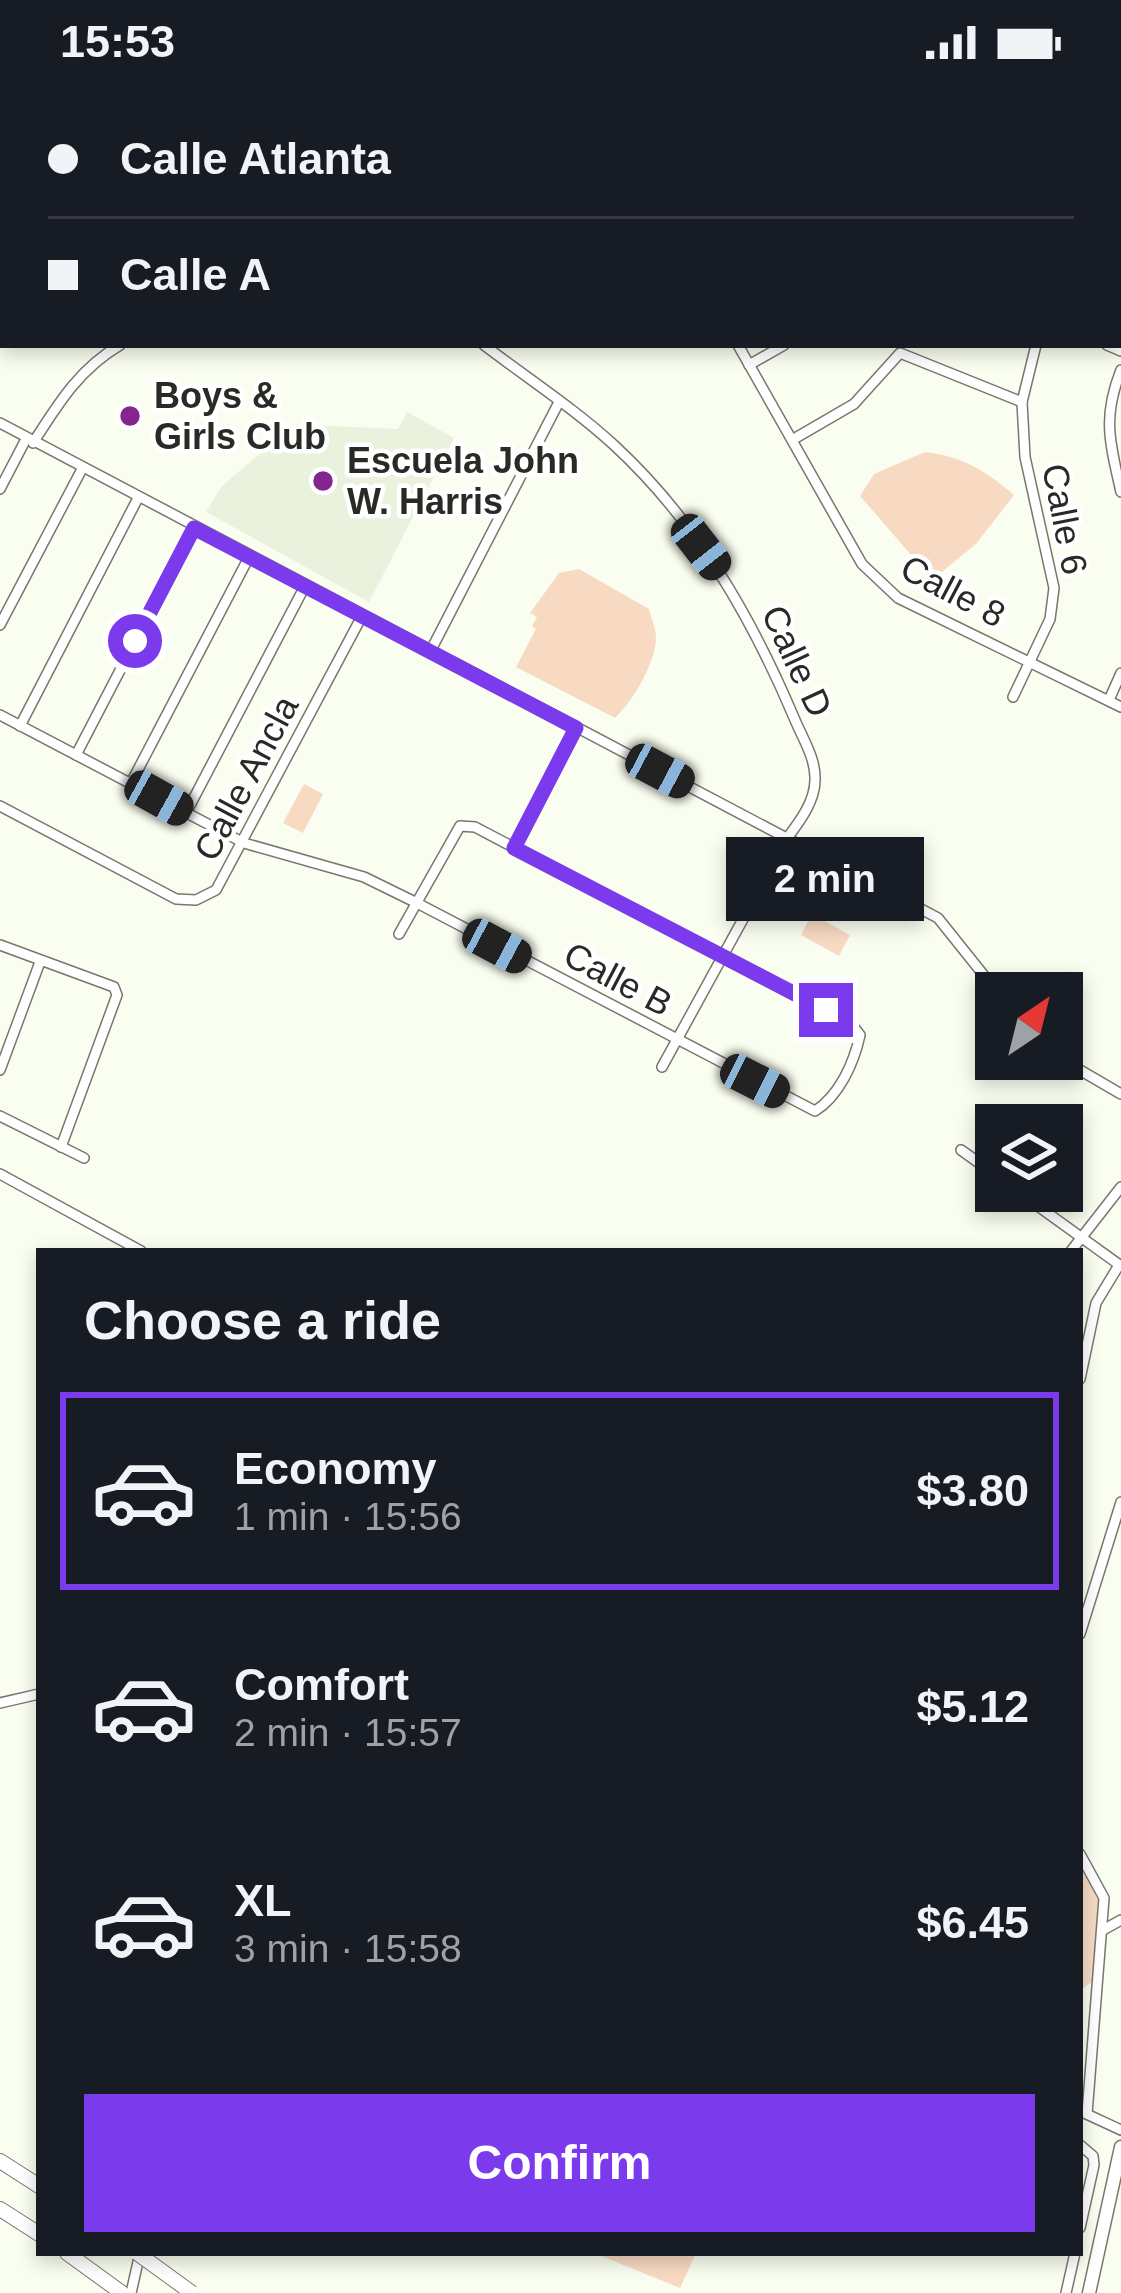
<!DOCTYPE html>
<meta charset="utf-8">
<style>
:root{--surface:#171b24;--page:#242831;--text:#f1f3f6;--muted:#9ea1a6;--line:#363941;--accent:#7c3aed}
body{margin:0;font-family:Arial,sans-serif;background:var(--page);color:var(--text);height:100vh;display:flex;flex-direction:column;font-size:45px;white-space:nowrap}
*{box-sizing:border-box;margin:0}
p{font-size:39px;color:var(--muted)}
.icon{flex:none;width:66px;height:66px;fill:none;stroke:currentColor;stroke-width:2;stroke-linecap:round;stroke-linejoin:round}
.map{position:relative;flex:1;overflow:hidden}
.side{position:absolute;left:36px;top:1164px;width:1047px;height:1008px;display:flex;flex-direction:column;background:var(--surface);border-radius:0px;box-shadow:0 6px 18px #0003}
.side>*{flex:none}
.banner{position:absolute;left:0px;top:0px;width:1122px;height:264px;box-shadow:0 6px 18px #0003;display:grid;align-content:center;height:264px;padding:0 48px;background:var(--surface)}
.needle{width:78px;rotate:35deg}
.tools{position:absolute;left:975px;top:888px;display:grid;gap:24px}
.tools a{display:grid;place-items:center;width:108px;height:108px;border-radius:0px;background:var(--surface);box-shadow:0 6px 18px #0003;font-size:60px}
.end{position:absolute;width:54px;height:54px;margin:-27px;border:15px solid #7c3aed;background:#fff;box-shadow:0 0 0 6px #fff}
.from{border-radius:50%}
.bubble{position:absolute;height:84px;border-radius:0px;background:var(--surface);box-shadow:0 6px 18px #0003;font-size:39px;font-weight:700;line-height:84px;text-align:center}
.car{position:absolute;width:36px;height:72px;margin:-36px -18px;border-radius:15px;box-shadow:0 0 9px 3px #0007;background:linear-gradient(#222 24%,#8ab4d8 0 40%,#222 0 76%,#8ab4d8 0 86%,#222 0)}
.banner b{display:flex;align-items:center;gap:42px;height:114px;font-size:45px}
.banner b+b{border-top:3px solid var(--line)}
.banner i{width:30px;height:30px;background:var(--text)}
ul{padding:0;list-style:none}
li{display:flex;align-items:center;gap:36px;height:198px;margin:0 24px 18px;padding:0 24px;border:6px solid transparent;border-radius:0px}
li div{flex:1}
li b{display:block;font-size:45px}
li em{font-style:normal;font-weight:700}
li.on{border-color:var(--accent)}
li>.icon{width:108px;height:108px;stroke-width:1.5}
h2{padding:0 48px;font-size:54px;line-height:144px}
.button{display:flex;gap:24px;margin-top:auto;padding:24px 48px}
.button a{flex:1;height:138px;border-radius:0px;background:var(--accent);color:#fff;font-size:48px;font-weight:700;line-height:138px;text-align:center}
.status{display:flex;justify-content:space-between;align-items:center;height:84px;padding:0 60px;background:var(--surface);direction:ltr}
.status svg{height:33px;fill:currentColor}
.map>svg:first-child{display:block}
.built{fill:#eaf1dd}
.green{fill:#f8dac3}
.lines{fill:none;stroke-linecap:round;stroke-linejoin:round}
.minor-casing{stroke:#75796d;stroke-width:12}
.major-casing{stroke:#75796d;stroke-width:15}
.highway-casing{stroke:#75796d;stroke-width:16}
.minor{stroke:#fff;stroke-width:9}
.major{stroke:#fff;stroke-width:12}
.highway{stroke:#fff;stroke-width:14}
.highway-bridge-casing{stroke:#75796d;stroke-width:16;stroke-linecap:butt}
.highway-bridge{stroke:#fff;stroke-width:14}
.route{stroke:#7c3aed;stroke-width:15}
.poi-dot{fill:#85258f;stroke:#fff;stroke-width:4.5}
.labels{text-anchor:middle;dominant-baseline:central;stroke-width:9;stroke-linejoin:round;paint-order:stroke}
.poi-label{font-size:36px;font-weight:bold;fill:#282a25;stroke:#fff;text-anchor:start}
.street-label{font-size:36px;fill:#282a25;stroke:#fff}
</style>
<div class="status"><b>15:53</b><svg viewBox="0 0 49 12"><path d="M0 12V9h3v3zM5 12V6h3v6zM10 12V3h3v9zM15 12V0h3v12zM26 1h20v11H26zM47 4h2v5h-2z"/></svg></div>
<div class="map">
<svg width="1121" height="2209" viewBox="0 0 1121 2209">
<rect width="100%" height="100%" fill="#f9fef0"/>
<path class="built" d="M 407,328 L 454,354 L 369,518 L 206,428 L 222,402 L 288,346 L 307,341 L 398,345 Z"/>
<g class="green">
<path d="M 925,368 C 962,372 986,387 1014,411 L 976,460 L 938,491 L 925,487 L 860,412 L 874,390 Z"/>
<path d="M 579,485 L 649,525 C 651,534 656,545 656,554 C 655,580 633,617 615,634 L 516,583 L 536,545 L 532,542 L 537,533 L 530,529 L 559,489 Z"/>
<path d="M 304,700 L 323,710 L 303,749 L 283,739 Z"/>
<path d="M 812,830 L 850,851 L 839,872 L 801,851 Z"/>
<path d="M 1080,1782 L 1099,1814 L 1092,1898 L 1080,1906 Z"/>
<path d="M 594,2169 L 696,2169 L 680,2204 Z"/>
</g>
<g class="lines">
<defs>
<g id="minor">
<path d="M 150,0 L 153,3"/>
<path d="M 438,0 L 450,0"/>
<path d="M 926,0 L 931,3"/>
<path d="M 25,3 L 28,0"/>
<path d="M 762,3 L 763,0"/>
<path d="M 849,3 L 851,0"/>
<path d="M 951,3 L 953,0"/>
<path d="M 0,32 L 3,29"/>
<path d="M 0,52 L 3,53"/>
<path d="M 0,140 L 3,141"/>
<path d="M 1119,170 L 1121,171"/>
<path d="M 484,261 C 527,294 575,325 615,362 C 697,438 752,534 795,636 C 803,655 816,675 815,696 C 815,717 800,737 788,753 L 662,983"/>
<path d="M 738,261 L 862,480 L 898,514 L 1121,623"/>
<path d="M 1107,261 L 1121,267"/>
<path d="M 749,281 L 784,261"/>
<path d="M 1121,286 C 1102,334 1110,359 1121,408"/>
<path d="M 0,339 L 938,834 L 998,909"/>
<path d="M 792,356 L 854,320 L 900,269 L 1022,318"/>
<path d="M 33,359 C 58,320 79,285 120,261"/>
<path d="M 0,405 L 26,355"/>
<path d="M 0,541 L 82,385"/>
<path d="M 430,568 L 559,318"/>
<path d="M 1013,613 L 1050,535 L 1054,504 L 1025,373 L 1022,318 L 1036,261"/>
<path d="M 1109,616 L 1121,589"/>
<path d="M 0,631 L 244,759 L 364,793 L 417,819 L 815,1027 C 839,1012 854,979 860,951 L 853,942 L 475,743 L 460,742 L 399,850"/>
<path d="M 20,642 L 138,414"/>
<path d="M 76,671 L 194,444"/>
<path d="M 131,699 L 249,473"/>
<path d="M 0,722 L 176,815 L 196,816 L 216,806 L 362,532"/>
<path d="M 186,729 L 305,502"/>
<path d="M 514,764 L 576,643"/>
<path d="M 0,861 L 114,903 L 117,911 L 61,1063"/>
<path d="M 1061,975 L 1121,1010"/>
<path d="M 0,986 L 40,878"/>
<path d="M 0,1032 L 84,1074"/>
<path d="M 961,1066 L 996,1091"/>
<path d="M 0,1090 L 141,1167"/>
<path d="M 1017,1107 L 1121,1182"/>
<path d="M 1071,1167 L 1121,1103"/>
<path d="M 1080,1295 L 1096,1219 L 1119,1181"/>
<path d="M 1080,1550 L 1121,1418"/>
<path d="M 0,1619 L 39,1610"/>
<path d="M 1080,1770 L 1104,1814 L 1087,2030"/>
<path d="M 1103,1846 L 1121,1836"/>
<path d="M 1080,2027 L 1121,2046"/>
<path d="M 1080,2061 L 1093,2072 L 1094,2081 L 1080,2144"/>
<path d="M 131,2209 L 140,2169"/>
<path d="M 1066,2209 L 1075,2169"/>
</g>
<path id="major" d="M 1089,2209 L 1121,2063"/>
<g id="highway">
<path d="M 0,2077 L 39,2102"/>
<path d="M 0,2125 L 39,2150"/>
<path d="M 67,2169 L 122,2209"/>
</g>
</defs>
<use href="#minor" class="minor-casing"/>
<use href="#major" class="major-casing"/>
<use href="#highway" class="highway-casing"/>
<use href="#minor" class="minor"/>
<use href="#major" class="major"/>
<use href="#highway" class="highway"/>
<defs>
<path id="highway-bridge" d="M 137,2169 L 192,2209"/>
</defs>
<use href="#highway-bridge" class="highway-bridge-casing"/>
<use href="#highway-bridge" class="highway-bridge"/>
</g>
<g class="lines">
<path class="route" d="M 135,557 L 194,444 L 576,644 L 514,764 L 826,926"/>
</g>
<g class="poi-dot">
<circle cx="130" cy="332" r="12"/>
<circle cx="323" cy="397" r="12"/>
</g>
<g class="labels">
<g class="poi-label">
<text x="154" y="311">Boys &amp;<tspan x="154" dy="41">Girls Club</tspan></text>
<text x="347" y="376">Escuela John<tspan x="347" dy="41">W. Harris</tspan></text>
</g>
<g class="street-label">
<text transform="translate(1065 435) rotate(79)">Calle 6</text>
<text transform="translate(953 507) rotate(28)">Calle 8</text>
<text transform="translate(797 577) rotate(65)">Calle D</text>
<text transform="translate(246 694) rotate(-62)">Calle Ancla</text>
<text transform="translate(618 895) rotate(28)">Calle B</text>
</g>
</g>
</svg>
<div class="tools">
<a><svg class="needle" viewBox="-14 -14 28 28"><path d="M0-13l5 13h-10z" fill="#e53935"/><path d="M0 13l5-13h-10z" fill="#9ea1a6"/></svg></a>
<a><svg class="icon" aria-label="layers" viewBox="0 0 24 24"><path d="M12 4l9 5-9 5-9-5zM3 14l9 5 9-5"/></svg></a>
</div>
<i class="end from" style="left:135px;top:557px"></i>
<i class="end" style="left:826px;top:926px"></i>
<div class="bubble" style="left:726px;top:753px;width:198px">2 min</div>
<i class="car" style="left:701px;top:463px;rotate:142deg"></i>
<i class="car" style="left:660px;top:687px;rotate:118deg"></i>
<i class="car" style="left:159px;top:714px;rotate:119deg"></i>
<i class="car" style="left:497px;top:862px;rotate:118deg"></i>
<i class="car" style="left:755px;top:997px;rotate:117deg"></i>
<div class="banner">
<b><i class="from"></i>Calle Atlanta</b>
<b><i></i>Calle A</b>
</div>
<section class="side">
<h2>Choose a ride</h2>
<ul>
<li class="on"><svg class="icon" aria-label="car" viewBox="0 0 24 24"><path d="M5 17H2v-5l4-1 3-4h7l3 4 3 1v5h-3M9 17h6M6 11h13"/><circle cx="7" cy="17" r="2"/><circle cx="17" cy="17" r="2"/></svg><div><b>Economy</b><p>1 min · 15:56</p></div><em>$3.80</em></li>
<li><svg class="icon" aria-label="car" viewBox="0 0 24 24"><path d="M5 17H2v-5l4-1 3-4h7l3 4 3 1v5h-3M9 17h6M6 11h13"/><circle cx="7" cy="17" r="2"/><circle cx="17" cy="17" r="2"/></svg><div><b>Comfort</b><p>2 min · 15:57</p></div><em>$5.12</em></li>
<li><svg class="icon" aria-label="car" viewBox="0 0 24 24"><path d="M5 17H2v-5l4-1 3-4h7l3 4 3 1v5h-3M9 17h6M6 11h13"/><circle cx="7" cy="17" r="2"/><circle cx="17" cy="17" r="2"/></svg><div><b>XL</b><p>3 min · 15:58</p></div><em>$6.45</em></li>
</ul>
<div class="button"><a>Confirm</a></div>
</section>
</div>
